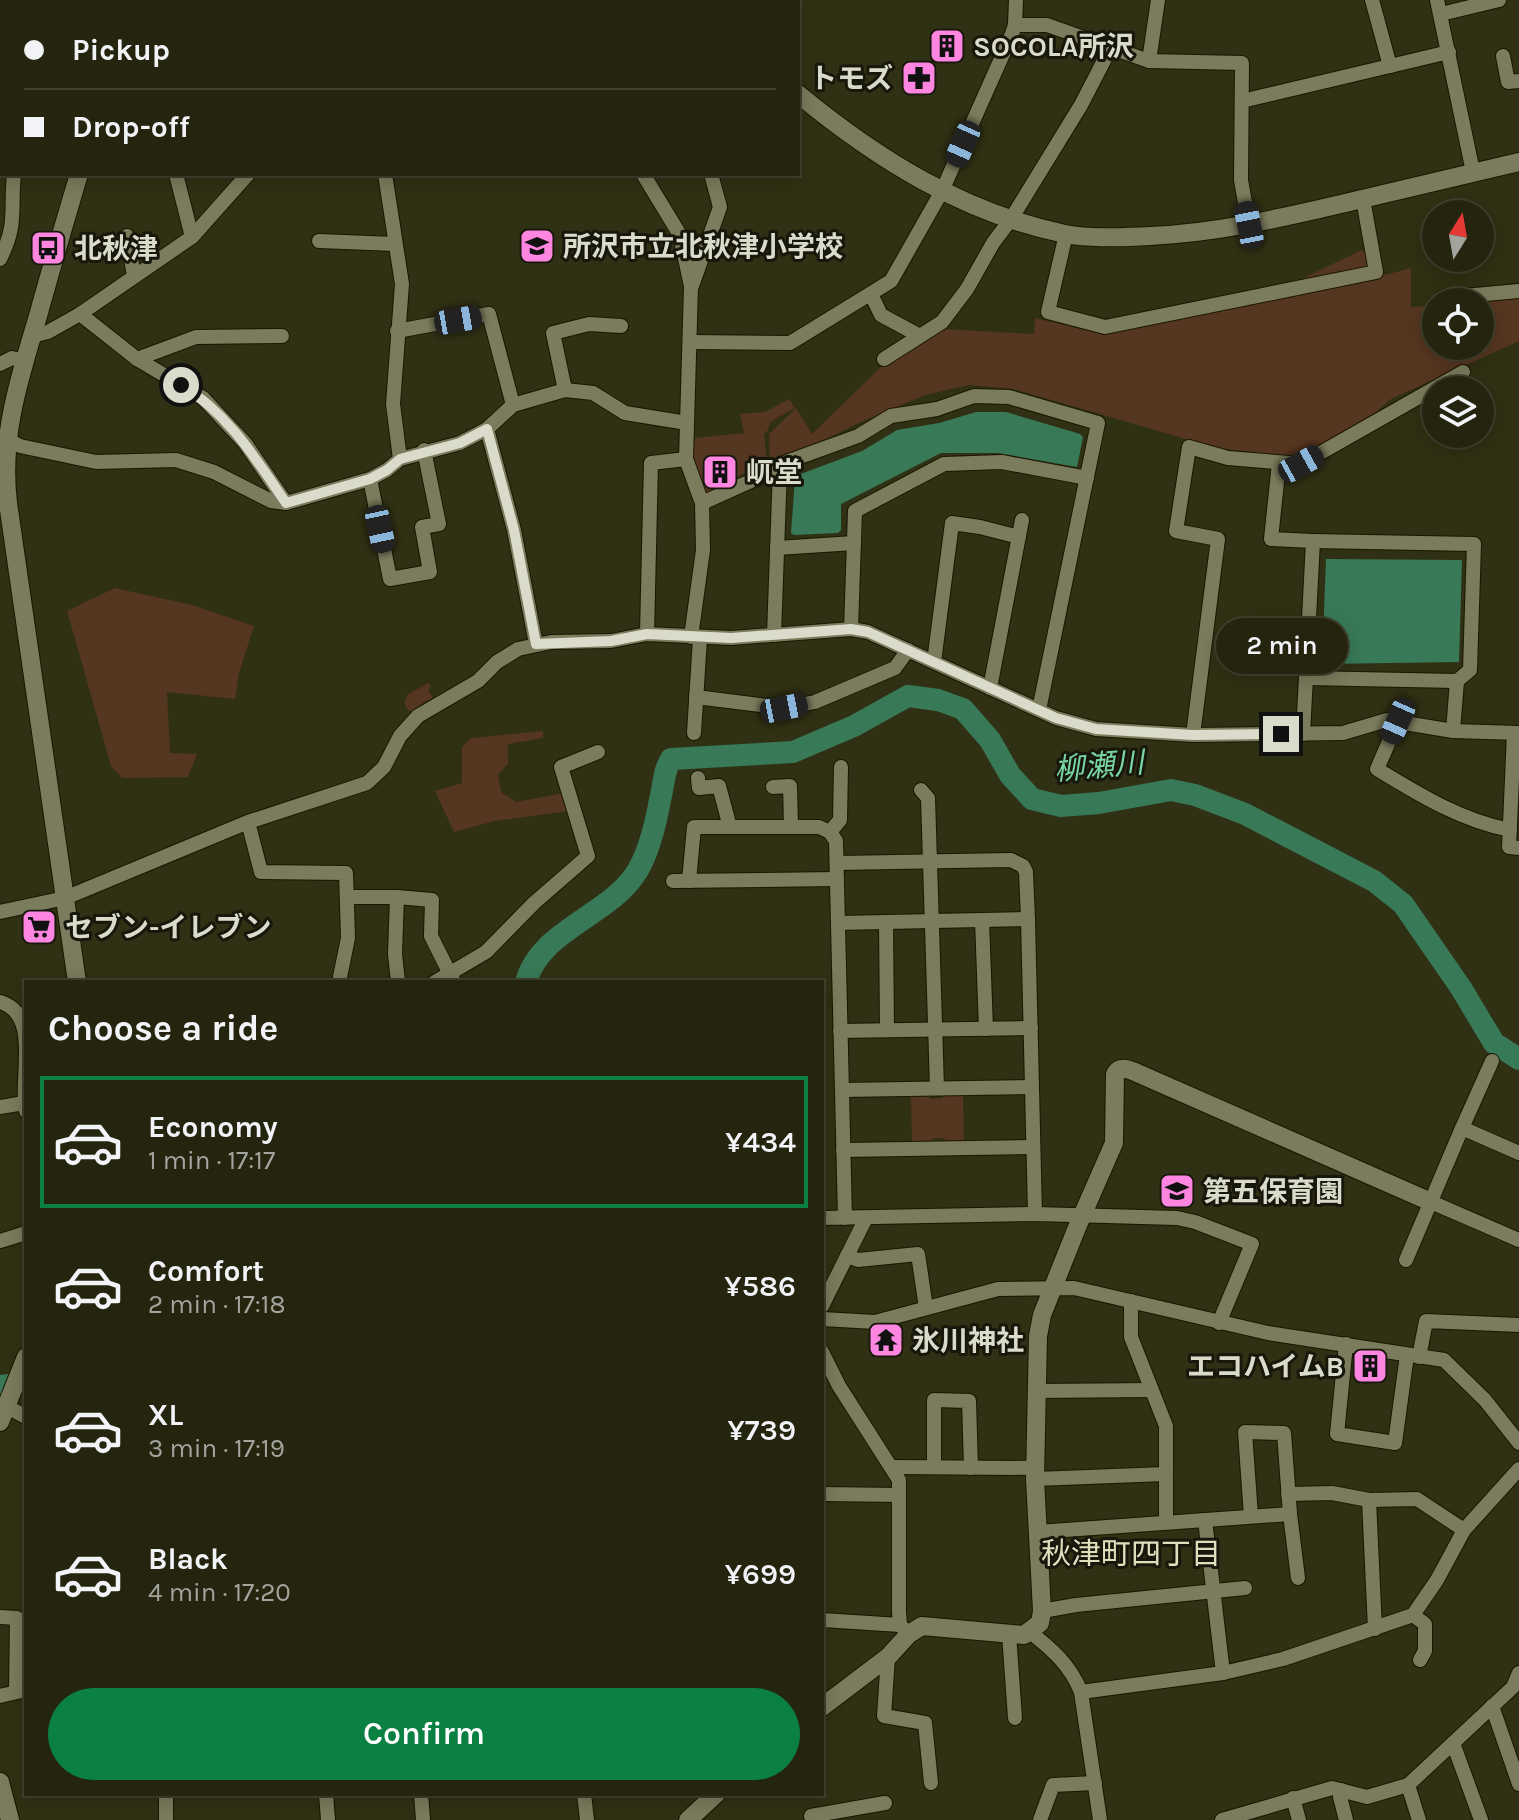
<!DOCTYPE html>
<meta charset="utf-8">
<style>
:root{--surface:#24240f;--page:#2c2c18;--text:#f1f3f6;--muted:#a3a49e;--line:#41412f;--accent:#0b8043}
body{margin:0;font-family:Karla,"Noto Sans JP",sans-serif;background:var(--page);color:var(--text);height:100vh;display:flex;flex-direction:column;font-size:30px;white-space:nowrap}
*{box-sizing:border-box;margin:0}
p{font-size:26px;color:var(--muted)}
.icon{flex:none;width:44px;height:44px;fill:none;stroke:currentColor;stroke-width:2;stroke-linecap:round;stroke-linejoin:round}
.map{position:relative;flex:1;overflow:hidden}
.side{position:absolute;left:24px;top:980px;width:800px;height:816px;display:flex;flex-direction:column;background:var(--surface);border-radius:0px;box-shadow:0 4px 20px #0003,0 0 0 2px var(--line)}
.side>*{flex:none}
.guide{position:absolute;left:0px;top:0px;width:800px;height:176px;box-shadow:0 4px 20px #0003,0 0 0 2px var(--line);display:grid;align-content:center;height:176px;padding:0 24px;background:var(--surface)}
.needle{width:52px;rotate:11deg}
.buttons{position:absolute;left:1422px;top:200px;display:grid;gap:16px}
.buttons a{display:grid;place-items:center;width:72px;height:72px;border-radius:50%;background:var(--surface);box-shadow:0 4px 20px #0003,0 0 0 2px var(--line);font-size:40px}
.end{position:absolute;width:36px;height:36px;margin:-18px;border:10px solid #dbdbcb;background:#111;box-shadow:0 0 0 4px #111}
.from{border-radius:50%}
.bubble{position:absolute;height:56px;border-radius:28px;background:var(--surface);box-shadow:0 4px 20px #0003,0 0 0 2px var(--line);font-size:26px;font-weight:600;line-height:56px;text-align:center}
.car{position:absolute;width:24px;height:48px;margin:-24px -12px;border-radius:10px;box-shadow:0 0 6px 2px #0007;background:linear-gradient(#222 24%,#8ab4d8 0 40%,#222 0 76%,#8ab4d8 0 86%,#222 0)}
.guide b{display:flex;align-items:center;gap:28px;height:76px;font-size:30px}
.guide b+b{border-top:2px solid var(--line)}
.guide i{width:20px;height:20px;background:var(--text)}
ul{padding:0;list-style:none}
li{display:flex;align-items:center;gap:24px;height:132px;margin:0 16px 12px;padding:0 8px;border:4px solid transparent;border-radius:0px}
li div{flex:1}
li b{display:block;font-size:30px}
li em{font-style:normal;font-weight:600}
li.current{border-color:var(--accent)}
li>.icon{width:72px;height:72px;stroke-width:1.5}
h2{padding:0 24px;font-size:36px;line-height:96px}
.cta{display:flex;gap:16px;margin-top:auto;padding:16px 24px}
.cta a{flex:1;height:92px;border-radius:48px;background:var(--accent);color:#fff;font-size:32px;font-weight:600;line-height:92px;text-align:center}
.map>svg:first-child{display:block}
.green{fill:#553620}
.water{fill:#387958}
.lines{fill:none;stroke-linecap:round;stroke-linejoin:round}
.river{stroke:#387958;stroke-width:22}
.minor-casing{stroke:#191700;stroke-width:16}
.tertiary-casing{stroke:#191700;stroke-width:20}
.minor{stroke:#7b7b5d;stroke-width:14}
.tertiary{stroke:#7b7b5d;stroke-width:18}
.route{stroke:#dbdbcb;stroke-width:10}
.labels{text-anchor:middle;dominant-baseline:central;stroke-width:6;stroke-linejoin:round;paint-order:stroke}
.poi-label{font-size:28px;font-weight:bold;fill:#dbdbcb;stroke:#17170b;text-anchor:start}
.water-label{font-size:30px;font-style:italic;fill:#79d7a5;stroke:#17170b}
.neighbourhood-label{font-size:30px;fill:#dfdfbe;stroke:#17170b}
</style>
<div class="map">
<svg width="1519" height="1820" viewBox="0 0 1519 1820">
<rect width="100%" height="100%" fill="#303014"/>
<g class="green">
<path d="M 1362,250 L 1385,275 L 1411,268 L 1411,307 L 1436,305 L 1436,346 L 1480,346 L 1480,302 L 1473,302 L 1519,298 L 1519,341 L 1391,399 L 1319,460 L 1217,448 L 1013,389 L 969,385 L 925,395 L 856,424 L 770,468 L 769,434 L 796,408 L 812,434 L 885,363 L 941,329 L 1034,334 L 1035,318 L 1102,334 L 1249,304 Z"/>
<path d="M 789,399 L 795,408 L 770,422 L 768,430 L 764,435 L 767,461 L 708,492 L 704,490 L 692,453 L 695,438 L 744,433 L 740,414 L 765,412 Z"/>
<path d="M 115,588 L 192,605 L 254,626 L 239,673 L 235,699 L 167,692 L 170,753 L 197,754 L 188,777 L 122,778 L 111,766 L 67,611 Z"/>
<path d="M 429,683 L 431,687 L 428,690 L 433,698 L 424,702 L 413,712 L 408,710 L 404,702 L 408,694 Z"/>
<path d="M 543,731 L 543,738 L 508,744 L 508,764 L 498,774 L 501,792 L 516,802 L 564,793 L 569,811 L 495,821 L 454,832 L 435,791 L 462,783 L 462,747 L 471,738 Z"/>
<path d="M 925,1092 L 931,1099 L 942,1098 L 946,1092 L 963,1092 L 964,1144 L 950,1144 L 943,1138 L 934,1138 L 929,1144 L 912,1144 L 911,1093 Z"/>
</g>
<g class="water">
<path d="M 976,412 L 1006,412 L 1080,434 L 1083,437 L 1077,467 L 998,453 L 941,453 L 841,504 L 841,530 L 838,533 L 794,535 L 791,533 L 795,478 L 798,475 L 862,451 L 897,430 L 939,423 Z"/>
<path d="M 1326,559 L 1462,560 L 1459,662 L 1322,664 Z"/>
</g>
<g class="lines">
<g class="river">
<path d="M 526,982 C 541,928 611,916 638,870 C 649,851 656,822 660,800 C 664,785 663,772 671,759 L 793,752 L 854,726 L 908,696 L 938,700 L 963,709 L 990,740 L 1010,775 L 1032,799 L 1061,806 L 1099,803 L 1171,790 L 1195,795 L 1245,814 L 1374,881 L 1403,904 L 1461,988 L 1494,1043 L 1519,1059"/>
<path d="M 0,1386 L 26,1383"/>
</g>
<defs>
<g id="minor">
<path d="M 55,0 L 55,2"/>
<path d="M 308,0 L 308,2"/>
<path d="M 458,0 L 459,2"/>
<path d="M 499,0 L 500,2"/>
<path d="M 571,0 L 572,2"/>
<path d="M 1372,0 L 1390,66"/>
<path d="M 1437,0 L 1473,172"/>
<path d="M 84,2 L 94,0"/>
<path d="M 510,2 L 512,0"/>
<path d="M 1441,14 L 1499,0"/>
<path d="M 1015,25 L 1047,25 L 1149,61 L 1242,63 L 1241,180 L 1249,225"/>
<path d="M 1503,56 L 1508,82 L 1519,81"/>
<path d="M 1149,61 L 1158,0"/>
<path d="M 1242,101 L 1449,52"/>
<path d="M 176,174 L 192,237"/>
<path d="M 643,174 L 680,235 L 691,286 L 686,459 L 702,503 L 703,550 L 691,637"/>
<path d="M 1066,234 L 1048,312 L 1105,327 L 1376,272 L 1363,199"/>
<path d="M 127,236 L 134,276"/>
<path d="M 319,241 L 395,244"/>
<path d="M 0,259 C 18,223 10,211 14,174"/>
<path d="M 692,286 L 720,207 L 711,174"/>
<path d="M 871,294 L 881,315 L 920,336"/>
<path d="M 1442,298 L 1519,291"/>
<path d="M 80,314 L 137,359 L 203,398 L 245,443 L 286,503"/>
<path d="M 397,331 L 489,314 L 513,405"/>
<path d="M 32,336 L 48,332 L 80,314 L 192,237 L 248,174"/>
<path d="M 691,342 L 790,343 L 891,281 L 942,191 L 1012,34 L 1015,25 L 1016,0"/>
<path d="M 137,359 L 196,337 L 282,336"/>
<path d="M 884,359 L 942,322 L 967,289 L 993,243 L 1011,219 L 1081,105 L 1110,49"/>
<path d="M 0,364 L 12,358 L 25,361"/>
<path d="M 565,390 L 553,333 L 589,324 L 621,326"/>
<path d="M 487,429 L 514,530 L 536,644"/>
<path d="M 6,439 L 20,446 L 96,462 L 176,460 L 214,472 L 271,501 L 286,503 L 370,479 L 387,470 L 400,459 L 393,404 L 402,284 L 385,174"/>
<path d="M 400,459 L 460,443 L 487,429 L 513,405 L 565,390 L 593,393 L 625,413 L 687,423"/>
<path d="M 1279,463 L 1271,539 L 1313,541 L 1303,734"/>
<path d="M 370,479 L 390,579 L 430,572 L 422,527 L 439,524 L 424,450"/>
<path d="M 702,503 L 780,468 L 786,462 L 858,436 L 891,416 L 937,409 L 974,396 L 1009,397 L 1098,423 L 1039,710"/>
<path d="M 777,548 L 854,543"/>
<path d="M 851,629 L 855,511 L 944,464 L 1002,462 L 1087,478"/>
<path d="M 647,634 L 651,463 L 686,459"/>
<path d="M 774,635 L 780,468"/>
<path d="M 934,662 L 952,523 L 980,527 L 1019,537"/>
<path d="M 1306,678 L 1457,681 L 1470,670 L 1474,544 L 1313,541"/>
<path d="M 990,688 L 1022,520"/>
<path d="M 696,697 L 784,708 L 815,702 L 895,668 L 908,650"/>
<path d="M 1398,721 L 1377,769 C 1420,795 1460,820 1510,830"/>
<path d="M 1453,731 L 1457,681"/>
<path d="M 694,733 L 700,638"/>
<path d="M 1514,733 L 1509,847 L 1519,848"/>
<path d="M 1193,735 L 1218,539 L 1176,531 L 1189,447 L 1228,458 L 1301,464 L 1463,372"/>
<path d="M 698,778 L 699,788 L 719,786 L 730,827 L 819,827 L 830,832 L 836,841 L 845,1218"/>
<path d="M 773,787 L 790,786 L 791,826"/>
<path d="M 921,790 L 928,798 L 937,1088"/>
<path d="M 248,822 L 261,872 L 346,873 L 348,938 L 339,982"/>
<path d="M 830,832 L 840,820 L 841,767"/>
<path d="M 837,863 L 1011,860 L 1023,866 L 1026,872 L 1028,919 L 1035,1214"/>
<path d="M 673,881 L 837,879"/>
<path d="M 689,881 L 694,827 L 730,827"/>
<path d="M 347,897 L 397,897"/>
<path d="M 0,912 L 65,898 L 248,822 L 367,783 L 384,767 L 400,736 L 418,716 L 478,681 L 497,662 L 518,649 L 551,642 L 611,641 L 647,634 L 731,638 L 851,629 L 868,632 L 1056,718 L 1096,729 L 1193,735 L 1343,733 L 1387,720 L 1453,731 L 1519,733"/>
<path d="M 982,920 L 986,1029"/>
<path d="M 886,922 L 887,1030"/>
<path d="M 838,923 L 1028,919"/>
<path d="M 398,982 L 395,954 L 397,897 L 432,900 L 431,936 L 454,982"/>
<path d="M 435,982 L 486,952 L 534,903 L 588,856 L 561,767 L 598,752"/>
<path d="M 0,1002 C 42,1014 19,1080 26,1111"/>
<path d="M 840,1031 L 1031,1028"/>
<path d="M 842,1090 L 1032,1087"/>
<path d="M 0,1107 L 24,1103"/>
<path d="M 1462,1128 L 1492,1061"/>
<path d="M 843,1150 L 1033,1147"/>
<path d="M 1431,1202 L 1519,1240"/>
<path d="M 822,1218 L 1035,1214 L 1177,1218 L 1195,1222 L 1252,1244 L 1219,1323"/>
<path d="M 0,1241 L 26,1233"/>
<path d="M 847,1256 L 858,1260 L 918,1254 L 926,1308"/>
<path d="M 1406,1260 L 1462,1128 L 1519,1153"/>
<path d="M 1131,1301 L 1131,1337 L 1166,1426 L 1166,1522"/>
<path d="M 822,1306 L 866,1218"/>
<path d="M 822,1319 L 875,1322 L 998,1289 L 1074,1288 L 1268,1333 L 1444,1360 L 1485,1400 L 1519,1443"/>
<path d="M 1346,1344 L 1337,1434 L 1395,1443 L 1407,1355"/>
<path d="M 822,1352 L 839,1386 L 899,1480 L 899,1612 L 900,1625 L 909,1634"/>
<path d="M 1419,1357 L 1426,1321 L 1519,1325"/>
<path d="M 1038,1391 L 1151,1390"/>
<path d="M 0,1412 L 6,1406 L 26,1417"/>
<path d="M 893,1467 L 1035,1468"/>
<path d="M 934,1467 L 934,1400 L 969,1401 L 971,1468"/>
<path d="M 1035,1479 L 1165,1474"/>
<path d="M 822,1494 L 899,1495"/>
<path d="M 1288,1494 L 1332,1493 L 1369,1500 L 1417,1499 L 1464,1530"/>
<path d="M 1369,1500 L 1375,1629"/>
<path d="M 1251,1516 L 1245,1432 L 1284,1433 L 1290,1514 L 1298,1578"/>
<path d="M 1205,1520 L 1223,1673"/>
<path d="M 1037,1532 L 1290,1514"/>
<path d="M 1042,1611 L 1076,1605 L 1245,1588"/>
<path d="M 1413,1615 L 1425,1624 L 1425,1651 L 1420,1660"/>
<path d="M 0,1617 L 17,1618 L 16,1692"/>
<path d="M 822,1620 L 900,1625"/>
<path d="M 1030,1632 C 1053,1650 1070,1665 1081,1692 L 1100,1820"/>
<path d="M 1009,1634 L 1015,1718"/>
<path d="M 888,1657 L 884,1716 L 925,1723 L 931,1783"/>
<path d="M 1081,1692 L 1223,1673 L 1283,1659 L 1413,1615 L 1437,1580 L 1464,1530 L 1519,1469"/>
<path d="M 0,1696 L 26,1690"/>
<path d="M 1492,1706 L 1519,1784"/>
<path d="M 1453,1743 L 1481,1820"/>
<path d="M 1408,1785 L 1419,1820"/>
<path d="M 1341,1790 L 1340,1797 L 1346,1820"/>
<path d="M 326,1794 L 328,1820"/>
<path d="M 421,1794 L 423,1820"/>
<path d="M 584,1794 L 587,1820"/>
<path d="M 1293,1798 L 1299,1820"/>
<path d="M 811,1816 L 885,1803"/>
<path d="M 166,1820 L 166,1794"/>
<path d="M 1040,1820 L 1053,1785 L 1095,1783"/>
<path d="M 1222,1820 L 1332,1788 L 1367,1797 L 1408,1785 L 1513,1687 L 1519,1673"/>
</g>
<g id="tertiary">
<path d="M 706,0 L 707,2"/>
<path d="M 129,2 L 130,0"/>
<path d="M 798,94 C 877,159 963,213 1065,234 C 1092,239 1122,237 1150,236 C 1215,233 1277,219 1341,204 C 1401,190 1460,176 1519,162"/>
<path d="M 77,982 L 8,503 C 0,436 19,380 38,316 C 51,269 65,221 79,174"/>
<path d="M 0,1422 L 26,1357"/>
<path d="M 822,1707 L 888,1657 L 909,1634 L 922,1626 L 1024,1635 L 1040,1623 L 1042,1611 L 1035,1479 L 1038,1336 L 1042,1315 L 1078,1225 L 1114,1143 L 1115,1074 C 1120,1066 1127,1069 1135,1072 L 1431,1202"/>
<path d="M 0,1782 L 10,1820"/>
<path d="M 688,1820 L 716,1794"/>
</g>
</defs>
<use href="#minor" class="minor-casing"/>
<use href="#tertiary" class="tertiary-casing"/>
<use href="#minor" class="minor"/>
<use href="#tertiary" class="tertiary"/>
</g>
<g class="lines">
<path class="route" d="M 181,385 C 227,412 256,459 286,503 L 370,479 L 387,470 L 400,459 L 460,443 L 487,429 L 514,530 L 536,644 L 611,641 L 647,634 L 731,638 L 851,629 L 868,632 L 1056,718 L 1096,729 L 1193,735 L 1281,734"/>
</g>
<defs>
<symbol id="building-square" viewBox="-11 -11 22 22"><rect x="-9" y="-9" width="18" height="18" rx="4" fill="#fe85e0" stroke="#17170b"/><path d="M-4-6H4V6H1V3H-1V6H-4ZM-2.5-4.3h1.7v1.8h-1.7ZM.8-4.3h1.7v1.8H.8ZM-2.5-1h1.7V.8h-1.7ZM.8-1h1.7V.8H.8Z" fill="#111"/></symbol>
<symbol id="pharmacy-square" viewBox="-11 -11 22 22"><rect x="-9" y="-9" width="18" height="18" rx="4" fill="#fe85e0" stroke="#17170b"/><path d="M-2-6h4v4h4v4h-4v4h-4v-4h-4v-4h4Z" fill="#111"/></symbol>
<symbol id="school-square" viewBox="-11 -11 22 22"><rect x="-9" y="-9" width="18" height="18" rx="4" fill="#fe85e0" stroke="#17170b"/><path d="M0-5L7-2L0 1L-7-2ZM-4 1L0 2.5L4 1V4Q0 6-4 4Z" fill="#111"/></symbol>
<symbol id="bus-square" viewBox="-11 -11 22 22"><rect x="-9" y="-9" width="18" height="18" rx="4" fill="#fe85e0" stroke="#17170b"/><path d="M-5-6H5V4H4V6H2V4H-2V6H-4V4H-5ZM-3.5-4V0h7V-4ZM-3.5 1.2v1.5H-2V1.2ZM2 1.2v1.5H3.5V1.2Z" fill="#111"/></symbol>
<symbol id="supermarket-square" viewBox="-11 -11 22 22"><rect x="-9" y="-9" width="18" height="18" rx="4" fill="#fe85e0" stroke="#17170b"/><path d="M-6-5.5h2.5l.6 2H6L4.5 2H-2.5L-4.4-4H-6ZM-1.5 3.2a1.3 1.3 0 1 0 .1 0ZM3 3.2a1.3 1.3 0 1 0 .1 0Z" fill="#111"/></symbol>
<symbol id="temple-square" viewBox="-11 -11 22 22"><rect x="-9" y="-9" width="18" height="18" rx="4" fill="#fe85e0" stroke="#17170b"/><path d="M0-6L5-2H3V0L6.5 2.5H4V6H1.5V3h-3V6H-4V2.5H-6.5L-3 0V-2H-5Z" fill="#111"/></symbol>
</defs>
<g fill-rule="evenodd">
<use href="#building-square" x="927" y="26" width="40" height="40"/>
<use href="#pharmacy-square" x="899" y="58" width="40" height="40"/>
<use href="#school-square" x="517" y="226" width="40" height="40"/>
<use href="#bus-square" x="28" y="228" width="40" height="40"/>
<use href="#building-square" x="700" y="452" width="40" height="40"/>
<use href="#supermarket-square" x="19" y="907" width="40" height="40"/>
<use href="#school-square" x="1157" y="1171" width="40" height="40"/>
<use href="#temple-square" x="866" y="1320" width="40" height="40"/>
<use href="#building-square" x="1350" y="1346" width="40" height="40"/>
</g>
<g class="labels">
<g class="poi-label">
<text x="973" y="46">SOCOLA所沢</text>
<text x="893" y="78" text-anchor="end">トモズ</text>
<text x="563" y="246">所沢市立北秋津小学校</text>
<text x="74" y="248">北秋津</text>
<text x="746" y="472">屼堂</text>
<text x="65" y="927">セブン-イレブン</text>
<text x="1203" y="1191">第五保育園</text>
<text x="912" y="1340">氷川神社</text>
<text x="1344" y="1366" text-anchor="end">エコハイムB</text>
</g>
<g class="water-label">
<text transform="translate(1099 766) rotate(-5)">柳瀬川</text>
</g>
<g class="neighbourhood-label">
<text x="1131" y="1554">秋津町四丁目</text>
</g>
</g>
</svg>
<div class="buttons">
<a><svg class="needle" viewBox="-14 -14 28 28"><path d="M0-13l5 13h-10z" fill="#e53935"/><path d="M0 13l5-13h-10z" fill="#a3a49e"/></svg></a>
<a><svg class="icon" aria-label="locate" viewBox="0 0 24 24"><circle cx="12" cy="12" r="6"/><path d="M12 2v4M12 18v4M2 12h4M18 12h4"/></svg></a>
<a><svg class="icon" aria-label="layers" viewBox="0 0 24 24"><path d="M12 4l9 5-9 5-9-5zM3 14l9 5 9-5"/></svg></a>
</div>
<i class="end from" style="left:181px;top:385px"></i>
<i class="end" style="left:1281px;top:734px"></i>
<div class="bubble" style="left:1216px;top:618px;width:132px">2 min</div>
<i class="car" style="left:963px;top:144px;rotate:204deg"></i>
<i class="car" style="left:1249px;top:225px;rotate:349deg"></i>
<i class="car" style="left:458px;top:320px;rotate:80deg"></i>
<i class="car" style="left:1301px;top:464px;rotate:61deg"></i>
<i class="car" style="left:380px;top:529px;rotate:168deg"></i>
<i class="car" style="left:784px;top:708px;rotate:79deg"></i>
<i class="car" style="left:1398px;top:721px;rotate:204deg"></i>
<div class="guide">
<b><i class="from"></i>Pickup</b>
<b><i></i>Drop-off</b>
</div>
<section class="side">
<h2>Choose a ride</h2>
<ul>
<li class="current"><svg class="icon" aria-label="car" viewBox="0 0 24 24"><path d="M5 17H2v-5l4-1 3-4h7l3 4 3 1v5h-3M9 17h6M6 11h13"/><circle cx="7" cy="17" r="2"/><circle cx="17" cy="17" r="2"/></svg><div><b>Economy</b><p>1 min · 17:17</p></div><em>¥434</em></li>
<li><svg class="icon" aria-label="car" viewBox="0 0 24 24"><path d="M5 17H2v-5l4-1 3-4h7l3 4 3 1v5h-3M9 17h6M6 11h13"/><circle cx="7" cy="17" r="2"/><circle cx="17" cy="17" r="2"/></svg><div><b>Comfort</b><p>2 min · 17:18</p></div><em>¥586</em></li>
<li><svg class="icon" aria-label="car" viewBox="0 0 24 24"><path d="M5 17H2v-5l4-1 3-4h7l3 4 3 1v5h-3M9 17h6M6 11h13"/><circle cx="7" cy="17" r="2"/><circle cx="17" cy="17" r="2"/></svg><div><b>XL</b><p>3 min · 17:19</p></div><em>¥739</em></li>
<li><svg class="icon" aria-label="car" viewBox="0 0 24 24"><path d="M5 17H2v-5l4-1 3-4h7l3 4 3 1v5h-3M9 17h6M6 11h13"/><circle cx="7" cy="17" r="2"/><circle cx="17" cy="17" r="2"/></svg><div><b>Black</b><p>4 min · 17:20</p></div><em>¥699</em></li>
</ul>
<div class="cta"><a>Confirm</a></div>
</section>
</div>
